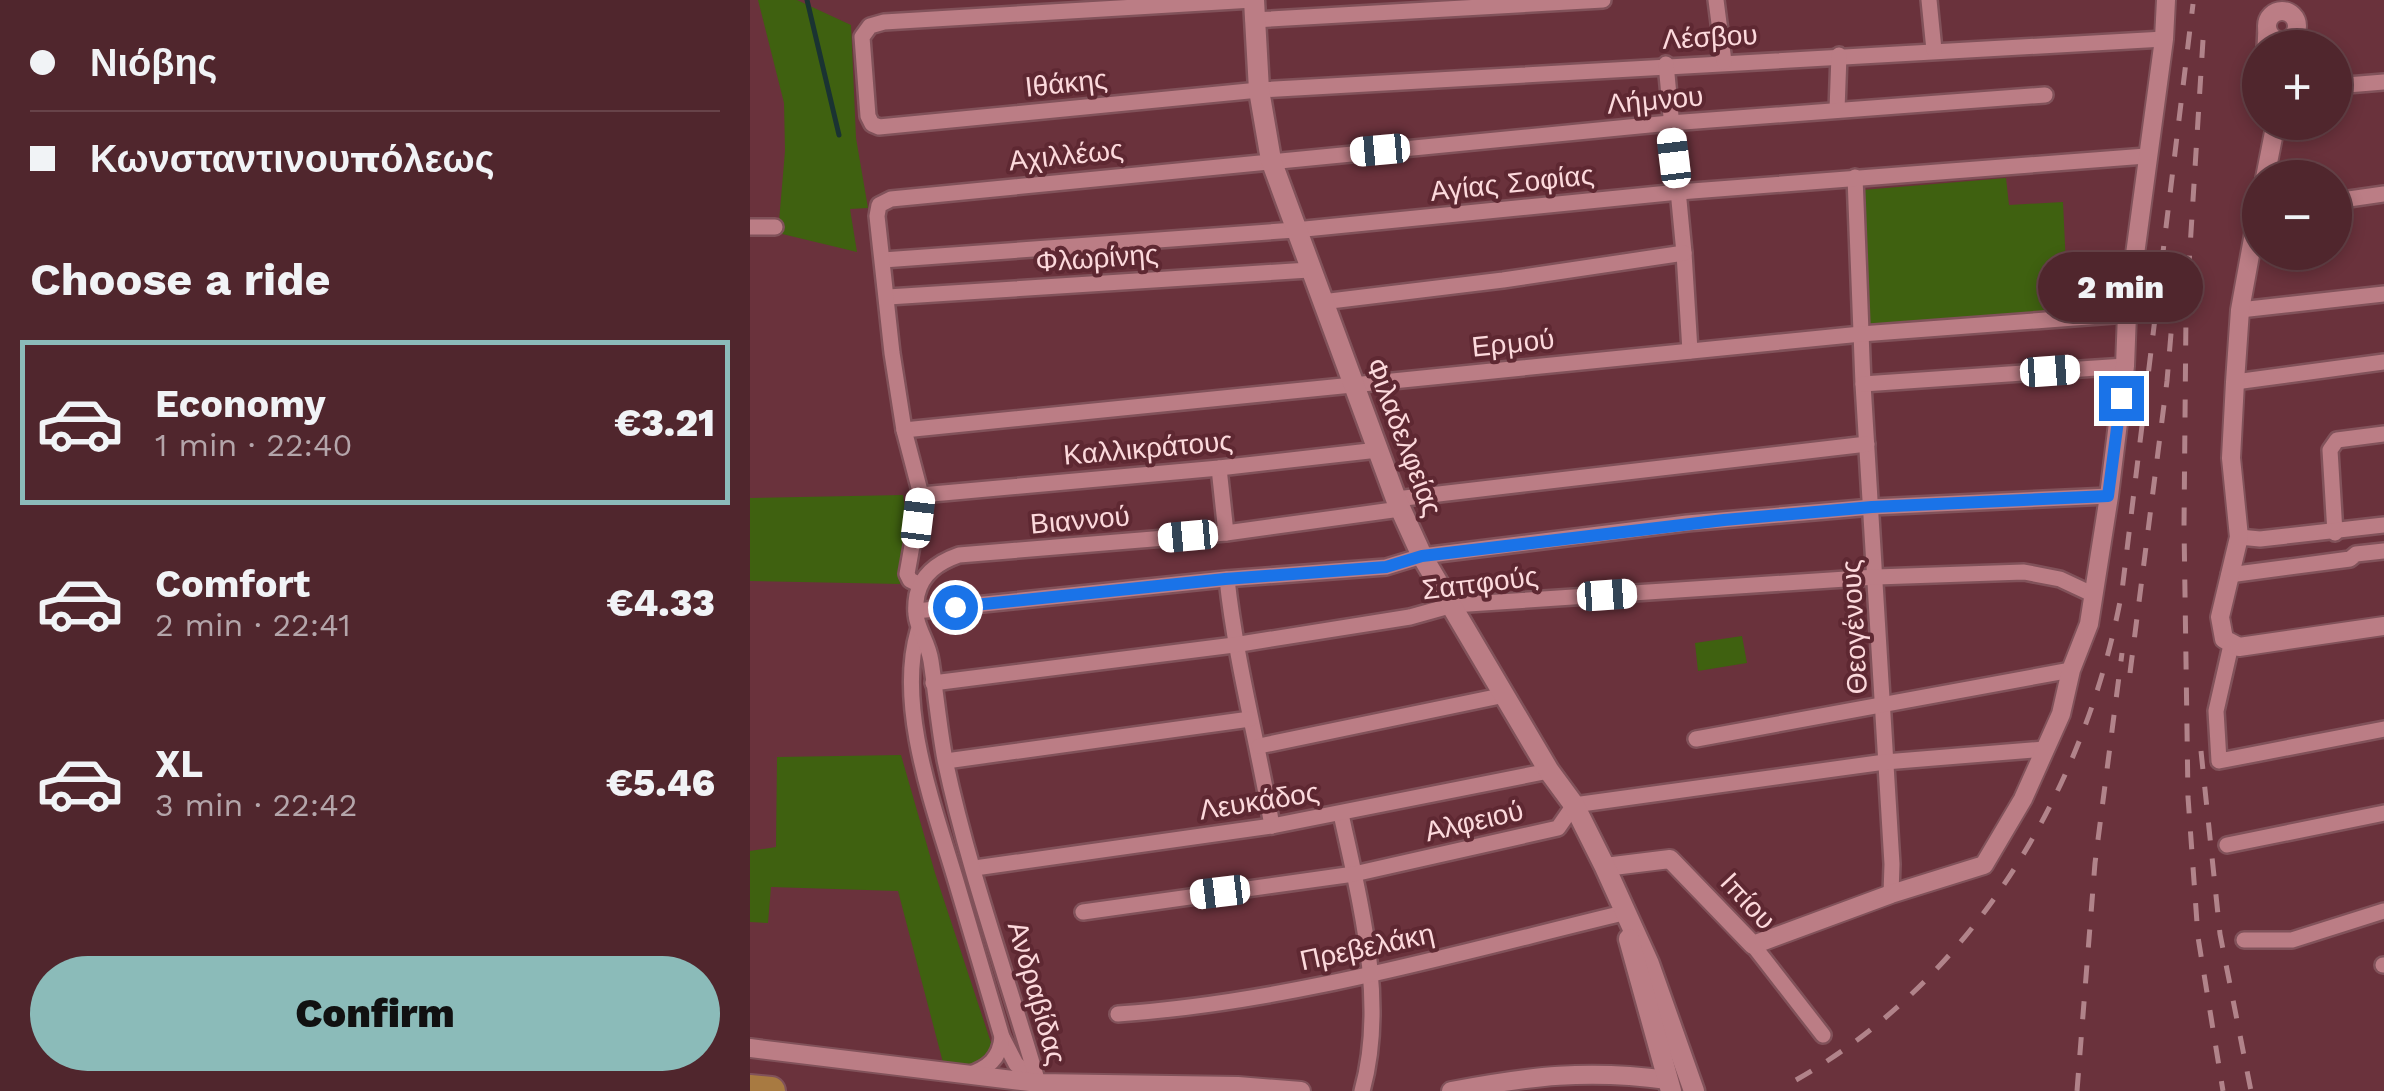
<!DOCTYPE html>
<meta charset="utf-8">
<style>
:root{--surface:#50262d;--page:#5a3239;--text:#f1f3f6;--muted:#b4a5aa;--line:#674349;--accent:#8bbbb9}
body{margin:0;font-family:"Work Sans",sans-serif;background:var(--page);color:var(--text);height:100vh;display:flex;flex-direction:column;font-size:38px;white-space:nowrap}
*{box-sizing:border-box;margin:0}
p{font-size:32px;color:var(--muted)}
.icon{flex:none;width:55px;height:55px;fill:none;stroke:currentColor;stroke-width:2;stroke-linecap:round;stroke-linejoin:round}
.map{position:relative;flex:1;overflow:hidden}
.sheet{display:flex;flex-direction:column;background:var(--surface);width:750px}
.sheet>*{flex:none}
.top-card{display:grid;align-content:center;height:220px;padding:0 30px;background:var(--surface)}
.controls{position:absolute;left:1492px;top:30px;display:grid;gap:20px}
.controls a{display:grid;place-items:center;width:110px;height:110px;border-radius:50%;background:var(--surface);box-shadow:0 5px 15px #0003,0 0 0 2px var(--line);font-size:50px}
.end{position:absolute;width:45px;height:45px;margin:-22px;border:12px solid #1a73e8;background:#fff;box-shadow:0 0 0 5px #fff}
.from{border-radius:50%}
.bubble{position:absolute;height:70px;border-radius:35px;background:var(--surface);box-shadow:0 5px 15px #0003,0 0 0 2px var(--line);font-size:32px;font-weight:800;line-height:70px;text-align:center}
.car{position:absolute;width:30px;height:60px;margin:-30px -15px;border-radius:12px;box-shadow:0 0 8px 2px #0007;background:linear-gradient(#fff 24%,#345 0 40%,#fff 0 76%,#345 0 86%,#fff 0)}
.top-card b{display:flex;align-items:center;gap:35px;height:95px;font-size:38px}
.top-card b+b{border-top:2px solid var(--line)}
.top-card i{width:25px;height:25px;background:var(--text)}
ul{padding:0;list-style:none}
li{display:flex;align-items:center;gap:30px;height:165px;margin:0 20px 15px;padding:0 10px;border:5px solid transparent;border-radius:0px}
li div{flex:1}
li b{display:block;font-size:38px}
li em{font-style:normal;font-weight:800}
li.on{border-color:var(--accent)}
li>.icon{width:90px;height:90px;stroke-width:1.5}
h2{padding:0 30px;font-size:45px;line-height:120px}
.primary-button{display:flex;gap:20px;margin-top:auto;padding:20px 30px}
.primary-button a{flex:1;height:115px;border-radius:60px;background:var(--accent);color:#111;font-size:40px;font-weight:800;line-height:115px;text-align:center}
main{display:flex;flex:1;min-height:0}
.map>svg:first-child{display:block}
.green{fill:#3f6110}
.lines{fill:none;stroke-linecap:round;stroke-linejoin:round}
.stream{stroke:#1a3332;stroke-width:5}
.minor-casing{stroke:#81525a;stroke-width:20}
.tertiary-casing{stroke:#81525a;stroke-width:22}
.secondary-casing{stroke:#81525a;stroke-width:25}
.motorway-casing{stroke:#81525a;stroke-width:32}
.minor{stroke:#bb7d85;stroke-width:15}
.tertiary{stroke:#bb7d85;stroke-width:18}
.secondary{stroke:#bb7d85;stroke-width:20}
.motorway{stroke:#a87a41;stroke-width:28}
.rail{stroke:#b1838a;stroke-width:5;stroke-dasharray:18 18;stroke-linecap:butt}
.route{stroke:#1a73e8;stroke-width:12}
.labels{text-anchor:middle;dominant-baseline:central;stroke-width:8;stroke-linejoin:round;paint-order:stroke}
.street-label{font-size:28px;fill:#fcd9dc;stroke:#5e2832}
</style>
<main>
<section class="sheet">
<div class="top-card">
<b><i class="from"></i>Νιόβης</b>
<b><i></i>Κωνσταντινουπόλεως</b>
</div>
<h2>Choose a ride</h2>
<ul>
<li class="on"><svg class="icon" aria-label="car" viewBox="0 0 24 24"><path d="M5 17H2v-5l4-1 3-4h7l3 4 3 1v5h-3M9 17h6M6 11h13"/><circle cx="7" cy="17" r="2"/><circle cx="17" cy="17" r="2"/></svg><div><b>Economy</b><p>1 min · 22:40</p></div><em>€3.21</em></li>
<li><svg class="icon" aria-label="car" viewBox="0 0 24 24"><path d="M5 17H2v-5l4-1 3-4h7l3 4 3 1v5h-3M9 17h6M6 11h13"/><circle cx="7" cy="17" r="2"/><circle cx="17" cy="17" r="2"/></svg><div><b>Comfort</b><p>2 min · 22:41</p></div><em>€4.33</em></li>
<li><svg class="icon" aria-label="car" viewBox="0 0 24 24"><path d="M5 17H2v-5l4-1 3-4h7l3 4 3 1v5h-3M9 17h6M6 11h13"/><circle cx="7" cy="17" r="2"/><circle cx="17" cy="17" r="2"/></svg><div><b>XL</b><p>3 min · 22:42</p></div><em>€5.46</em></li>
</ul>
<div class="primary-button"><a>Confirm</a></div>
</section>
<div class="map">
<svg width="1634" height="1091" viewBox="0 0 1634 1091">
<rect width="100%" height="100%" fill="#6a323c"/>
<g class="green">
<path d="M 8,0 L 47,0 L 101,25 L 106,138 L 118,208 L 100,209 L 107,252 L 28,233 L 35,151 L 34,103 Z"/>
<path d="M 1256,178 L 1259,205 L 1313,202 L 1316,266 L 1377,262 L 1372,305 L 1118,325 L 1112,190 Z"/>
<path d="M 153,495 L 158,529 L 150,584 L 0,581 L 0,498 Z"/>
<path d="M 992,636 L 997,663 L 948,671 L 945,643 Z"/>
<path d="M 151,755 L 185,873 L 254,1082 L 196,1074 L 148,891 L 21,887 L 18,923 L 0,922 L 0,851 L 26,847 L 27,757 Z"/>
</g>
<g class="lines">
<path class="stream" d="M 57,0 L 89,135"/>
<defs>
<g id="minor">
<path d="M 503,0 L 134,22 L 120,26 L 112,37 L 118,116 L 122,124 L 129,127 L 509,90 L 1414,39"/>
<path d="M 966,0 L 974,62"/>
<path d="M 1179,0 L 1184,50"/>
<path d="M 503,20 L 853,0"/>
<path d="M 1515,48 L 1516,27"/>
<path d="M 916,64 L 934,253 L 940,351"/>
<path d="M 1585,86 L 1634,82"/>
<path d="M 1087,110 L 1089,55"/>
<path d="M 1105,177 L 1113,384 L 1142,864 L 1141,894"/>
<path d="M 1585,201 L 1634,194"/>
<path d="M 0,227 L 25,227"/>
<path d="M 133,260 L 545,230 L 929,192 L 1396,156"/>
<path d="M 138,297 L 559,270"/>
<path d="M 572,302 L 753,280 L 934,253"/>
<path d="M 1490,310 L 1634,294"/>
<path d="M 1485,382 L 1634,362"/>
<path d="M 1113,384 L 1375,366"/>
<path d="M 154,430 L 1111,334 L 1377,314"/>
<path d="M 469,468 L 476,533"/>
<path d="M 171,495 L 469,468 L 628,450"/>
<path d="M 646,499 L 1117,444"/>
<path d="M 1585,533 L 1580,450 L 1587,440 L 1634,434"/>
<path d="M 1489,537 L 1510,539 L 1634,525"/>
<path d="M 1479,575 L 1600,559 L 1606,554 L 1634,551"/>
<path d="M 477,579 C 486,663 508,743 522,826"/>
<path d="M 170,585 L 160,580 L 157,574 L 171,495 L 154,430 L 142,353 L 127,216 L 129,205 L 141,199 L 920,123 L 1295,95"/>
<path d="M 166,611 L 475,579 L 636,567 L 672,556 L 937,523 L 1122,507 L 1359,496"/>
<path d="M 168,631 C 146,707 184,807 206,881 C 221,933 237,985 252,1037 L 266,1064 L 288,1083"/>
<path d="M 1481,645 L 1466,711 L 1469,761 L 1634,729"/>
<path d="M 183,683 L 484,645 L 660,617 L 703,605 L 1126,577 L 1274,572 L 1310,579 L 1342,594"/>
<path d="M 946,739 L 1321,670"/>
<path d="M 509,746 L 755,695"/>
<path d="M 196,761 L 500,719"/>
<path d="M 591,814 C 610,902 637,1002 612,1091"/>
<path d="M 1477,845 L 1634,813"/>
<path d="M 225,868 L 522,826 L 799,771"/>
<path d="M 333,912 L 604,874 L 808,828 L 824,805 L 1135,762 L 1295,749"/>
<path d="M 1494,940 L 1542,940 L 1634,911"/>
<path d="M 1003,945 L 1073,1035"/>
<path d="M 1633,965 L 1634,965"/>
<path d="M 368,1014 C 539,1002 707,953 873,913"/>
<path d="M 218,1075 C 238,1068 250,1059 252,1037"/>
<path d="M 288,1083 C 257,976 218,869 195,760 C 189,727 186,694 181,661 C 177,635 161,627 167,595 C 172,573 189,562 209,555 L 476,533 L 650,509"/>
</g>
<g id="tertiary">
<circle cx="1532" cy="26" r="15"/>
<path d="M 1515,178 L 1526,122"/>
<path d="M 1510,200 L 1490,310 L 1485,382 L 1481,458 L 1489,537 L 1470,617 L 1474,639 L 1489,647 L 1634,626"/>
<path d="M 855,867 L 920,859 L 1003,945 L 1141,894 L 1234,865 L 1273,799 L 1311,714 L 1321,670 L 1339,624 L 1359,496 L 1375,366 L 1377,314 L 1414,39 L 1416,0"/>
<path d="M 0,1048 L 288,1083 L 488,1086 L 551,1091"/>
<path d="M 701,1091 C 780,1076 838,1069 918,1080"/>
</g>
<g id="secondary">
<path d="M 504,0 L 509,90 L 521,160 L 646,499 L 672,556 L 799,771 L 824,805 L 855,867 L 899,964 L 944,1091"/>
<path d="M 879,939 L 921,1091"/>
</g>
<path id="motorway" d="M 0,1089 L 21,1091"/>
</defs>
<use href="#minor" class="minor-casing"/>
<use href="#tertiary" class="tertiary-casing"/>
<use href="#secondary" class="secondary-casing"/>
<use href="#motorway" class="motorway-casing"/>
<use href="#minor" class="minor"/>
<use href="#tertiary" class="tertiary"/>
<use href="#secondary" class="secondary"/>
<use href="#motorway" class="motorway"/>
<g class="rail">
<path d="M 1453,40 L 1436,312 L 1434,526 L 1438,797 L 1448,937 L 1473,1091"/>
<path d="M 1380,673 L 1417,381 L 1425,286"/>
<path d="M 1451,751 L 1470,934 L 1501,1091"/>
<path d="M 1046,1080 C 1224,979 1336,789 1372,591 L 1443,4"/>
<path d="M 1327,1091 L 1345,863 L 1372,653"/>
</g>
</g>
<g class="lines">
<path class="route" d="M 205,607 L 475,579 L 636,567 L 672,556 L 974,520 L 1122,507 L 1358,496 L 1371,398"/>
</g>
<g class="labels">
<g class="street-label">
<text transform="translate(960 37) rotate(-3)">Λέσβου</text>
<text transform="translate(316 83) rotate(-6)">Ιθάκης</text>
<text transform="translate(905 100) rotate(-5)">Λήμνου</text>
<text transform="translate(316 155) rotate(-6)">Αχιλλέως</text>
<text transform="translate(762 183) rotate(-6)">Αγίας Σοφίας</text>
<text transform="translate(347 258) rotate(-4)">Φλωρίνης</text>
<text transform="translate(763 343) rotate(-6)">Ερμού</text>
<text transform="translate(654 437) rotate(69)">Φιλαδελφείας</text>
<text transform="translate(398 448) rotate(-5)">Καλλικράτους</text>
<text transform="translate(330 520) rotate(-5)">Βιαννού</text>
<text transform="translate(730 583) rotate(-7)">Σαπφούς</text>
<text transform="translate(1104 627) rotate(-93)">Θεογένους</text>
<text transform="translate(509 801) rotate(-9)">Λευκάδος</text>
<text transform="translate(724 821) rotate(-13)">Αλφειού</text>
<text transform="translate(998 901) rotate(47)">Ιπίου</text>
<text transform="translate(617 947) rotate(-12)">Πρεβελάκη</text>
<text transform="translate(287 993) rotate(74)">Ανδραβίδας</text>
</g>
</g>
</svg>
<div class="controls">
<a>+</a>
<a>−</a>
</div>
<i class="end from" style="left:205px;top:607px"></i>
<i class="end" style="left:1371px;top:398px"></i>
<div class="bubble" style="left:1288px;top:252px;width:165px">2 min</div>
<i class="car" style="left:630px;top:150px;rotate:265deg"></i>
<i class="car" style="left:924px;top:158px;rotate:353deg"></i>
<i class="car" style="left:1300px;top:371px;rotate:86deg"></i>
<i class="car" style="left:168px;top:518px;rotate:7deg"></i>
<i class="car" style="left:438px;top:536px;rotate:265deg"></i>
<i class="car" style="left:857px;top:595px;rotate:86deg"></i>
<i class="car" style="left:470px;top:892px;rotate:263deg"></i>
</div>
</main>
